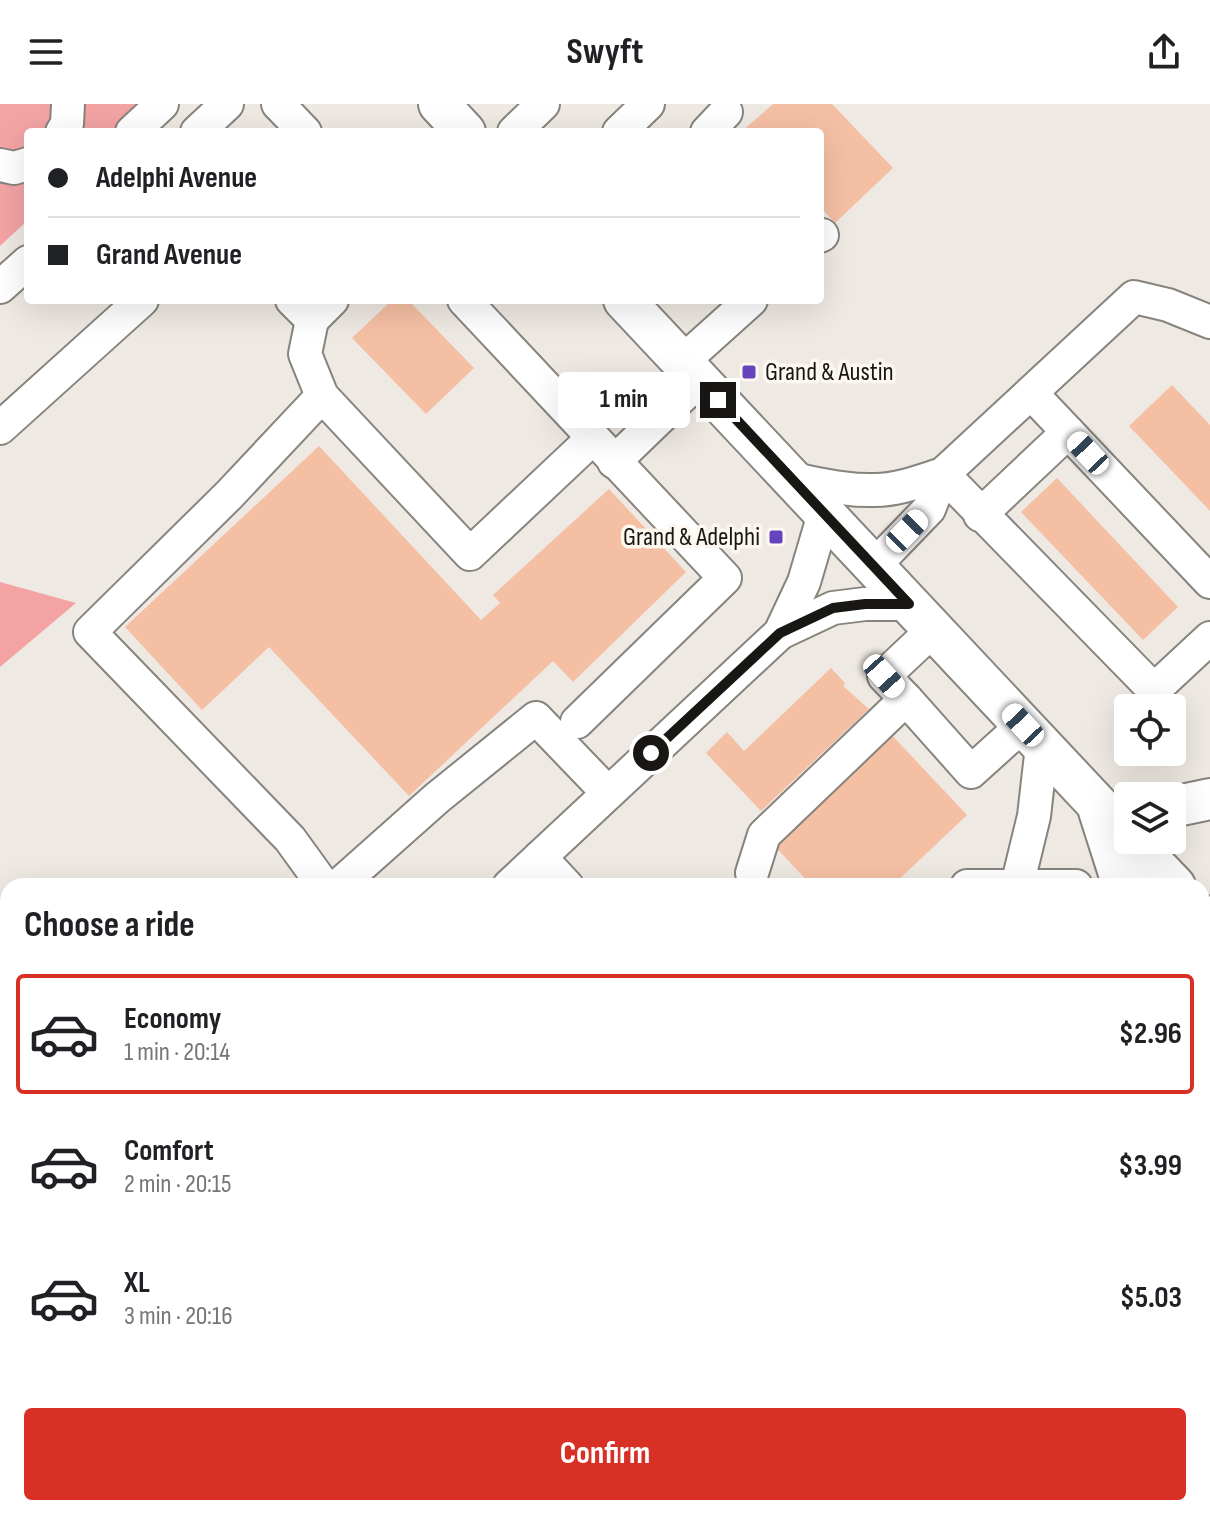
<!DOCTYPE html>
<meta charset="utf-8">
<style>
:root{--surface:#fff;--page:#f2f2f2;--text:#202124;--muted:#757577;--line:#e0e0e0;--accent:#d93025}
body{margin:0;font-family:"Sofia Sans Condensed",sans-serif;background:var(--page);color:var(--text);height:100vh;display:flex;flex-direction:column;font-size:30px;white-space:nowrap}
*{box-sizing:border-box;margin:0}
p{font-size:26px;color:var(--muted)}
.icon{flex:none;width:44px;height:44px;fill:none;stroke:currentColor;stroke-width:2;stroke-linecap:round;stroke-linejoin:round}
.map{position:relative;flex:1;overflow:hidden}
.side{position:absolute;left:0px;top:774px;width:1210px;height:638px;display:flex;flex-direction:column;background:var(--surface);border-radius:24px 24px 0 0;box-shadow:0 8px 32px #0002}
.side>*{flex:none}
.guide{position:absolute;left:24px;top:24px;width:800px;height:176px;border-radius:8px;box-shadow:0 8px 32px #0002;display:grid;align-content:center;height:176px;padding:0 24px;background:var(--surface)}
.controls{position:absolute;left:1114px;top:590px;display:grid;gap:16px}
.controls a{display:grid;place-items:center;width:72px;height:72px;border-radius:8px;background:var(--surface);box-shadow:0 8px 32px #0002;font-size:40px}
.end{position:absolute;width:36px;height:36px;margin:-18px;border:10px solid #191714;background:#fff;box-shadow:0 0 0 4px #fff}
.from{border-radius:50%}
.bubble{position:absolute;height:56px;border-radius:8px;background:var(--surface);box-shadow:0 8px 32px #0002;font-size:26px;font-weight:700;line-height:56px;text-align:center}
.car{position:absolute;width:24px;height:48px;margin:-24px -12px;border-radius:10px;box-shadow:0 0 6px 2px #0007;background:linear-gradient(#fff 24%,#345 0 40%,#fff 0 76%,#345 0 86%,#fff 0)}
.guide b{display:flex;align-items:center;gap:28px;height:76px;font-size:30px}
.guide b+b{border-top:2px solid var(--line)}
.guide i{width:20px;height:20px;background:var(--text)}
ul{padding:0;list-style:none}
li{display:flex;align-items:center;gap:24px;height:120px;margin:0 16px 12px;padding:0 8px;border:4px solid transparent;border-radius:8px}
li div{flex:1}
li b{display:block;font-size:30px}
li em{font-style:normal;font-weight:700}
li.on{border-color:var(--accent)}
li>.icon{width:72px;height:72px;stroke-width:1.5}
h2{padding:0 24px;font-size:36px;line-height:96px}
.action{display:flex;gap:16px;margin-top:auto;padding:16px 24px}
.action a{flex:1;height:92px;border-radius:8px;background:var(--accent);color:#fff;font-size:32px;font-weight:700;line-height:92px;text-align:center}
header{display:flex;justify-content:space-between;align-items:center;height:104px;padding:0 24px;background:var(--surface);font-size:36px;font-weight:700}
.map>svg:first-child{display:block}
.green{fill:#f3a3a4}
.building{fill:#f5bfa4}
.lines{fill:none;stroke-linecap:round;stroke-linejoin:round}
.minor-casing{stroke:#87837d;stroke-width:36}
.major-casing{stroke:#87837d;stroke-width:44}
.minor{stroke:#fff;stroke-width:32}
.major{stroke:#fff;stroke-width:40}
.route{stroke:#191714;stroke-width:10}
.poi-dot{fill:#6644bd;stroke:#fcf7ef;stroke-width:3}
.labels{text-anchor:middle;dominant-baseline:central;stroke-width:7;stroke-linejoin:round;paint-order:stroke}
.poi-label{font-size:26px;fill:#191714;stroke:#fcf7ef;text-anchor:start}
</style>
<header><svg class="icon" aria-label="menu" viewBox="0 0 24 24"><path d="M4 6h16M4 12h16M4 18h16"/></svg>Swyft<svg class="icon" aria-label="share" viewBox="0 0 24 24"><path d="M12 15V3M7 8l5-5 5 5M5 13v7h14v-7"/></svg></header>
<div class="map">
<svg width="1210" height="1411" viewBox="0 0 1210 1411">
<rect width="100%" height="100%" fill="#eee9e2"/>
<g class="green">
<path d="M 0,0 L 150,0 L 121,28 L 28,28 L 28,116 L 0,142 Z"/>
<path d="M 0,478 L 76,499 L 0,563 Z"/>
</g>
<g class="building">
<path d="M 773,0 L 832,0 L 893,64 L 835,119 L 820,103 L 820,28 L 741,28 Z"/>
<path d="M 392,196 L 408,196 L 474,264 L 426,310 L 352,234 Z"/>
<path d="M 1172,281 L 1210,321 L 1210,407 L 1129,322 Z"/>
<path d="M 319,342 L 481,516 L 500,499 L 493,491 L 609,385 L 686,468 L 573,578 L 553,557 L 409,692 L 269,543 L 202,606 L 125,523 Z"/>
<path d="M 1057,374 L 1178,503 L 1143,536 L 1021,408 Z"/>
<path d="M 831,564 L 845,579 L 843,582 L 869,605 L 761,707 L 706,649 L 727,628 L 744,647 Z"/>
<path d="M 886,625 L 967,711 L 892,782 L 812,782 L 768,735 Z"/>
</g>
<g class="lines">
<defs>
<g id="minor">
<path d="M 278,0 L 305,28"/>
<path d="M 62,28 L 67,20 L 68,0"/>
<path d="M 132,28 L 162,0"/>
<path d="M 197,28 L 227,0"/>
<path d="M 514,28 L 543,0"/>
<path d="M 619,28 L 648,0"/>
<path d="M 707,28 L 726,8"/>
<path d="M 0,61 L 14,64 L 28,60"/>
<path d="M 820,132 L 822,131"/>
<path d="M 0,183 L 28,158"/>
<path d="M 292,196 L 312,216 L 305,250 L 322,292 L 470,450 L 592,335"/>
<path d="M 464,196 L 725,474 L 577,618"/>
<path d="M 312,216 L 332,196"/>
<path d="M 682,258 L 751,196"/>
<path d="M 1031,289 L 1210,478"/>
<path d="M 322,292 L 229,391 L 90,528 L 290,735 L 324,782"/>
<path d="M 0,324 L 142,196"/>
<path d="M 614,358 L 699,276"/>
<path d="M 943,370 L 1154,586 L 1210,534"/>
<path d="M 792,375 C 820,380 847,387 875,386 C 898,386 921,377 943,370"/>
<path d="M 980,411 L 1068,328"/>
<path d="M 874,462 L 929,405 L 943,370 L 1134,193 L 1168,201 L 1210,218"/>
<path d="M 780,529 L 804,478 L 824,410"/>
<path d="M 906,595 L 971,668 L 1023,621"/>
<path d="M 540,753 L 567,782"/>
<path d="M 752,769 L 764,731 L 906,595 L 884,572 L 933,526"/>
<path d="M 338,782 L 437,694 L 536,614 L 608,689"/>
<path d="M 509,782 L 780,529 L 833,504 L 865,500 L 909,500"/>
<path d="M 967,782 L 1076,782"/>
<path d="M 1017,782 L 1034,712 L 1042,642"/>
<path d="M 0,852 L 8,860"/>
<path d="M 1202,1218 L 1210,1207"/>
<path d="M 1202,1254 L 1210,1263"/>
<path d="M 0,1273 L 8,1265"/>
<path d="M 1202,1368 L 1210,1376"/>
<path d="M 543,1404 L 550,1411"/>
<path d="M 890,1404 L 901,1411"/>
<path d="M 985,1404 L 988,1411"/>
<path d="M 1122,1404 L 1128,1411"/>
<path d="M 1080,1411 L 1085,1404"/>
</g>
<g id="major">
<path d="M 439,0 L 465,28"/>
<path d="M 624,196 L 1128,733"/>
<path d="M 1172,703 L 1210,695"/>
<path d="M 1099,707 L 1123,782"/>
<path d="M 1131,736 L 1175,782"/>
<path d="M 1202,811 L 1210,819"/>
<path d="M 1202,883 L 1210,863"/>
<path d="M 1202,972 L 1210,968"/>
<path d="M 947,1411 L 951,1404"/>
</g>
</defs>
<use href="#minor" class="minor-casing"/>
<use href="#major" class="major-casing"/>
<use href="#minor" class="minor"/>
<use href="#major" class="major"/>
</g>
<g class="lines">
<path class="route" d="M 651,649 L 780,529 L 833,504 L 865,500 L 909,500 L 718,296"/>
</g>
<g class="poi-dot">
<rect x="741" y="260" width="16" height="16" rx="4"/>
<rect x="768" y="425" width="16" height="16" rx="4"/>
</g>
<g class="labels">
<g class="poi-label">
<text x="765" y="268">Grand &amp; Austin</text>
<text x="760" y="433" text-anchor="end">Grand &amp; Adelphi</text>
</g>
</g>
</svg>
<div class="controls">
<a><svg class="icon" aria-label="locate" viewBox="0 0 24 24"><circle cx="12" cy="12" r="6"/><path d="M12 2v4M12 18v4M2 12h4M18 12h4"/></svg></a>
<a><svg class="icon" aria-label="layers" viewBox="0 0 24 24"><path d="M12 4l9 5-9 5-9-5zM3 14l9 5 9-5"/></svg></a>
</div>
<i class="end from" style="left:651px;top:649px"></i>
<i class="end" style="left:718px;top:296px"></i>
<div class="bubble" style="left:558px;top:268px;width:132px">1 min</div>
<i class="car" style="left:1088px;top:349px;rotate:317deg"></i>
<i class="car" style="left:907px;top:427px;rotate:44deg"></i>
<i class="car" style="left:884px;top:572px;rotate:138deg"></i>
<i class="car" style="left:1023px;top:621px;rotate:317deg"></i>
<div class="guide">
<b><i class="from"></i>Adelphi Avenue</b>
<b><i></i>Grand Avenue</b>
</div>
<section class="side">
<h2>Choose a ride</h2>
<ul>
<li class="on"><svg class="icon" aria-label="car" viewBox="0 0 24 24"><path d="M5 17H2v-5l4-1 3-4h7l3 4 3 1v5h-3M9 17h6M6 11h13"/><circle cx="7" cy="17" r="2"/><circle cx="17" cy="17" r="2"/></svg><div><b>Economy</b><p>1 min · 20:14</p></div><em>$2.96</em></li>
<li><svg class="icon" aria-label="car" viewBox="0 0 24 24"><path d="M5 17H2v-5l4-1 3-4h7l3 4 3 1v5h-3M9 17h6M6 11h13"/><circle cx="7" cy="17" r="2"/><circle cx="17" cy="17" r="2"/></svg><div><b>Comfort</b><p>2 min · 20:15</p></div><em>$3.99</em></li>
<li><svg class="icon" aria-label="car" viewBox="0 0 24 24"><path d="M5 17H2v-5l4-1 3-4h7l3 4 3 1v5h-3M9 17h6M6 11h13"/><circle cx="7" cy="17" r="2"/><circle cx="17" cy="17" r="2"/></svg><div><b>XL</b><p>3 min · 20:16</p></div><em>$5.03</em></li>
</ul>
<div class="action"><a>Confirm</a></div>
</section>
</div>
